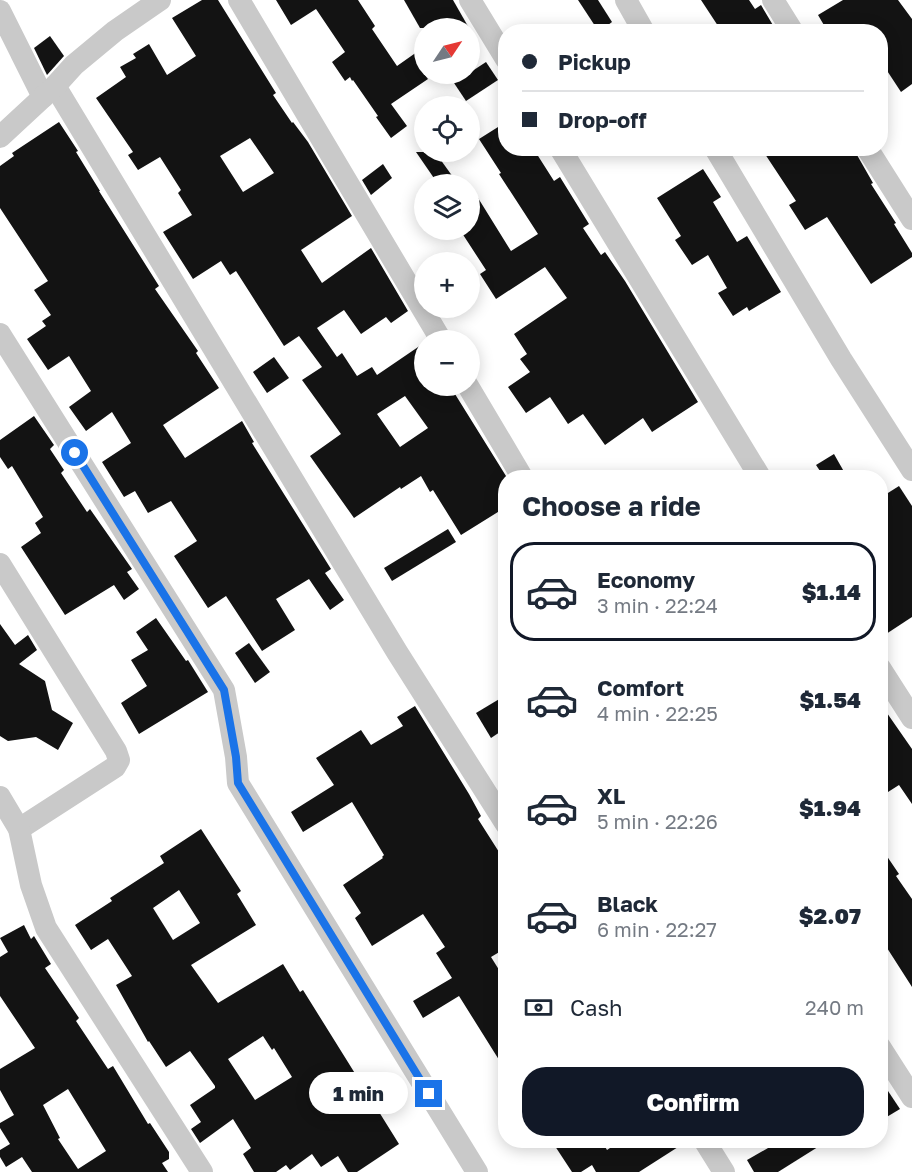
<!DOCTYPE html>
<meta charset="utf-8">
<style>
:root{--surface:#fff;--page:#f2f2f3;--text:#1f2937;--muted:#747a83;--line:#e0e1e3;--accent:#111827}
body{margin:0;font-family:"Golos Text",sans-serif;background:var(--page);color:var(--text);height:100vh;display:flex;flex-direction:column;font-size:22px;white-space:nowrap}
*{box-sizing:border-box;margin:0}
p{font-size:20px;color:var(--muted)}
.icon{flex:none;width:33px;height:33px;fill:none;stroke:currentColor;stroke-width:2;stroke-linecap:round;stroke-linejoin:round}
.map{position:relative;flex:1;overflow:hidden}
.sheet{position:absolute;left:498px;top:470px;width:390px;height:678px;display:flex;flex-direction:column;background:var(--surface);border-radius:24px;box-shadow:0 3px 15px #0003}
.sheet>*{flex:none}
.hud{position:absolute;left:498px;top:24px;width:390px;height:132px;border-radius:24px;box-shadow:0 3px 15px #0003;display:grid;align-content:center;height:132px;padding:0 24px;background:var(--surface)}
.needle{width:39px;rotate:55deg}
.buttons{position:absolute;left:414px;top:18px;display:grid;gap:12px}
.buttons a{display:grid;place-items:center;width:66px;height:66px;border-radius:50%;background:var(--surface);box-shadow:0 3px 15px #0003;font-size:30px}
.end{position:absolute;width:27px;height:27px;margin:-14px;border:8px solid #1a73e8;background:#fff;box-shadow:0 0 0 3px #fff}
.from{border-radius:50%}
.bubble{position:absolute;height:42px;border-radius:21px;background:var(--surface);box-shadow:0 3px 15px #0003;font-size:20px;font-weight:800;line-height:42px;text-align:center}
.hud b{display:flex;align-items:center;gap:21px;height:57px;font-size:22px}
.hud b+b{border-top:2px solid var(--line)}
.hud i{width:15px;height:15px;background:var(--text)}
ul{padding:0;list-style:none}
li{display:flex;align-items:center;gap:18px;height:99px;margin:0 12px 9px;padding:0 12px;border:3px solid transparent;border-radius:24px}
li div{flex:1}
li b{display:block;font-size:22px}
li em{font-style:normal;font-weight:800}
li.selected{border-color:var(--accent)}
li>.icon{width:54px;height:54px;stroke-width:1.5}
h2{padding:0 24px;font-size:27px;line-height:72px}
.pay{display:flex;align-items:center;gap:15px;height:66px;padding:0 24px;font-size:22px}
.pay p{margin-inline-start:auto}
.button{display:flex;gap:12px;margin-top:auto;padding:12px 24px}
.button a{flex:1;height:69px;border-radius:24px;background:var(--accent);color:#fff;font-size:24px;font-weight:800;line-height:69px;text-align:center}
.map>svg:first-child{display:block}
.building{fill:#131313;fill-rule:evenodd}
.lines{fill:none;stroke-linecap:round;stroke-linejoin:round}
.minor{stroke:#c9c9c9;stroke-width:22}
.route{stroke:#1a73e8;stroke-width:8}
</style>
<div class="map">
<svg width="912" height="1172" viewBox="0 0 912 1172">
<rect width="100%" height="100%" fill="#fff"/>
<g class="building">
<path d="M 202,0 L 218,0 L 276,93 L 273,95 L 292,123 L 293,122 L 308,142 L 352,216 L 301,250 L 322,283 L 371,248 L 408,311 L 391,323 L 386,317 L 361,334 L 344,310 L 317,328 L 337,357 L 342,353 L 357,376 L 372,367 L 377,375 L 424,343 L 424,386 L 450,386 L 506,476 L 506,507 L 461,535 L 433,490 L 430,492 L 421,476 L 401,489 L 400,487 L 354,518 L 310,456 L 341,434 L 302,380 L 322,367 L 299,336 L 284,346 L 236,271 L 230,275 L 221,261 L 193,279 L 163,232 L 192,215 L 178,193 L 181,190 L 160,157 L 138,170 L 128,155 L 133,152 L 96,98 L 126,77 L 120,67 L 136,58 L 133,54 L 149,44 L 167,75 L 196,56 L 172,18 ZM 250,138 L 274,173 L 243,192 L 220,156 ZM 405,396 L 428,428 L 400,447 L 377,414 Z"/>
<path d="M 276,0 L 358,0 L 375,26 L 372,29 L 397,66 L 424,47 L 424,74 L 428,79 L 391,104 L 407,126 L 391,138 L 376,117 L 378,116 L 353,80 L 352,81 L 350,77 L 345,81 L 332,62 L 345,52 L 316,9 L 291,25 Z"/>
<path d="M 404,0 L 453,0 L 469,28 L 420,28 Z"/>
<path d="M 578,0 L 598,0 L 612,22 L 599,32 Z"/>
<path d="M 701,0 L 749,0 L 755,9 L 761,5 L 777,32 L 722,32 Z"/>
<path d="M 843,0 L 898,0 L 912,19 L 912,84 L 901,92 L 880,60 L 880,32 L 828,32 L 818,15 Z"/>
<path d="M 50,36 L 64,56 L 47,75 L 34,48 Z"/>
<path d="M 486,62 L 498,80 L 466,101 L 454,83 Z"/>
<path d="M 59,122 L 78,151 L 76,152 L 100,191 L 99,191 L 159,286 L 155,289 L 198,351 L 196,353 L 219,388 L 163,425 L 185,458 L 242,421 L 254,442 L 252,443 L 331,569 L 325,573 L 344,600 L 330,610 L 309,579 L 276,599 L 295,630 L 262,651 L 226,596 L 208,608 L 174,556 L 197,541 L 171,501 L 148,513 L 135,491 L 124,497 L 102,462 L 131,443 L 112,412 L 86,431 L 69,407 L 91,391 L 69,356 L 48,370 L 27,339 L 46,326 L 42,321 L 51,315 L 34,290 L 48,281 L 0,208 L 0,166 L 14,156 L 12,153 Z"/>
<path d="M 506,122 L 506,148 L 533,148 L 554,181 L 560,177 L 589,224 L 583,228 L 601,255 L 605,252 L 625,281 L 698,402 L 652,432 L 643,418 L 605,445 L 583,414 L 568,424 L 550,397 L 526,413 L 508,387 L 530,372 L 520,359 L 527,354 L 514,334 L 567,298 L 545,267 L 496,299 L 480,274 L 486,270 L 460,230 L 470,230 L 470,185 L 511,251 L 538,234 L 499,174 L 501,173 L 479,139 Z"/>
<path d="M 761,148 L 853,148 L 873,183 L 871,184 L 896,223 L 894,224 L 912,253 L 912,257 L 871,284 L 827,217 L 805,230 L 789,205 L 796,201 Z"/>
<path d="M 416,152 L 435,152 L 458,184 L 438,184 Z"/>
<path d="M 383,164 L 392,178 L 371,195 L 362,180 Z"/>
<path d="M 703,169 L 721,197 L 713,202 L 737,242 L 747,236 L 781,292 L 749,311 L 747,307 L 733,316 L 718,293 L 727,288 L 708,255 L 692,265 L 675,240 L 681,236 L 657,198 Z"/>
<path d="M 274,357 L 289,378 L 267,393 L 253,372 Z"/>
<path d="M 34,416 L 54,445 L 50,449 L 64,470 L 61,473 L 87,512 L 90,509 L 132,569 L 127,572 L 139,589 L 124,600 L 114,585 L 65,615 L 21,547 L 41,533 L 35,523 L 43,517 L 12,466 L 8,469 L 0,457 L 0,440 Z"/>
<path d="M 834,454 L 847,477 L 824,477 L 816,465 Z"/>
<path d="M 899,486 L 912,506 L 912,617 L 880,638 L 880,498 Z"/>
<path d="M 448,529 L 456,542 L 392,581 L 384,568 Z"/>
<path d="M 156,618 L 186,661 L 188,660 L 208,692 L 139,734 L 121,703 L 147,686 L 131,660 L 148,650 L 136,632 Z"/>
<path d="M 0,624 L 15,645 L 28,635 L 37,650 L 19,664 L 45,681 L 52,710 L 73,723 L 58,750 L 36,737 L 8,741 L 0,736 Z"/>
<path d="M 249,643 L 270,672 L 255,683 L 235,653 Z"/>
<path d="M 506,695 L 506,728 L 491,738 L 476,713 Z"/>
<path d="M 880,703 L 912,749 L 912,804 L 899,785 L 888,792 L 880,780 Z"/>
<path d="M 415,706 L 469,794 L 481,816 L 478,819 L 506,863 L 506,948 L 491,957 L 506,981 L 506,1071 L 459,996 L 423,1018 L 413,1001 L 452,978 L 436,953 L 445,947 L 423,914 L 372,946 L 355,918 L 361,913 L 343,885 L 383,858 L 382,857 L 384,855 L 352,802 L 303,832 L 291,812 L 334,785 L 316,758 L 361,730 L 371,745 L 403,726 L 397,717 Z"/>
<path d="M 201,829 L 241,891 L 237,894 L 256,925 L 191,965 L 218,1003 L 283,964 L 300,992 L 303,990 L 399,1144 L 357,1172 L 348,1172 L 338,1156 L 321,1167 L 312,1154 L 290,1170 L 286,1165 L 276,1172 L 254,1172 L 243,1154 L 251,1148 L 233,1119 L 200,1143 L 191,1129 L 201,1122 L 190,1105 L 215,1088 L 215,1086 L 190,1051 L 166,1067 L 149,1041 L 148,1042 L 116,985 L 132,976 L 108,939 L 91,950 L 75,925 L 112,901 L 110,898 L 164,863 L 160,856 ZM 179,890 L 200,923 L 173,940 L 153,908 ZM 263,1036 L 272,1050 L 274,1048 L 292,1077 L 255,1100 L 228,1059 Z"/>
<path d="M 880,846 L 899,874 L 896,876 L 912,899 L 912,987 L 880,937 Z"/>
<path d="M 24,925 L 31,939 L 34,936 L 51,964 L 45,968 L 79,1018 L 76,1021 L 108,1069 L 113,1066 L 148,1124 L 150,1123 L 169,1152 L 169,1159 L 162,1163 L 168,1172 L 32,1172 L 22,1157 L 6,1167 L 0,1157 L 0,1150 L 10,1144 L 0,1128 L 0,1123 L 14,1115 L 0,1090 L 0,1069 L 35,1048 L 0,996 L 0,957 L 8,952 L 0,938 ZM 68,1089 L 106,1151 L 78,1169 L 58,1139 L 60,1138 L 43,1105 Z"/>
<path d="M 880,1079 L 900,1109 L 880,1121 Z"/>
<path d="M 551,1140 L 601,1140 L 607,1150 L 622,1140 L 689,1140 L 639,1172 L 596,1172 L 592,1165 L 581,1172 L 572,1172 Z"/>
<path d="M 782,1140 L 829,1140 L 778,1172 L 754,1172 L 747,1160 Z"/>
</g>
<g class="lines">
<g class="minor">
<path d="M 239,0 L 441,340"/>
<path d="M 470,0 L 506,59"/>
<path d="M 626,0 L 644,32"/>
<path d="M 773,0 L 793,32"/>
<path d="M 0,11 L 43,97"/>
<path d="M 55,86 L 397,652 L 506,824"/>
<path d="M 0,137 L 55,86 L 74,65 L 115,31 L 160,0"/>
<path d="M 560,148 L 760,477"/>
<path d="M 715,148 L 841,359 L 912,470"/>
<path d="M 867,148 L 912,219"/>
<path d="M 0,334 L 224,690 L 236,757 L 238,783 L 477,1172"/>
<path d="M 468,386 L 522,477"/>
<path d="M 0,564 L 116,751 L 119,760 L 115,767 L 19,829"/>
<path d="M 880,668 L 912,718"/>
<path d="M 0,797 L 19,829 L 31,885 L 46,928 L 202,1172"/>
<path d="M 880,1047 L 912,1097"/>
<path d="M 704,1140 L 724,1172"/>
</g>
</g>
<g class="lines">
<path class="route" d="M 75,453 L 224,690 L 236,757 L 238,783 L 429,1094"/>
</g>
</svg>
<div class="buttons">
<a><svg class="needle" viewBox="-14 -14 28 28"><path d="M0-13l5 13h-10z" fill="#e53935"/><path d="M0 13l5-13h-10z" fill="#747a83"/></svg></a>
<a><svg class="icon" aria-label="locate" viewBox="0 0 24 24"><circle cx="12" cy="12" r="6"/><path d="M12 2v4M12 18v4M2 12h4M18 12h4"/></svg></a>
<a><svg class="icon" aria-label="layers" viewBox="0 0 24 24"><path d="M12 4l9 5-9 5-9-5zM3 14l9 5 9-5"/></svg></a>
<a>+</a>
<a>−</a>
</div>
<i class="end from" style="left:75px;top:453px"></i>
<i class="end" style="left:429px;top:1094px"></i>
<div class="bubble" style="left:309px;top:1072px;width:99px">1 min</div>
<div class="hud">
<b><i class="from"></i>Pickup</b>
<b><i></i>Drop-off</b>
</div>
<section class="sheet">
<h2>Choose a ride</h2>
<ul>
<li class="selected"><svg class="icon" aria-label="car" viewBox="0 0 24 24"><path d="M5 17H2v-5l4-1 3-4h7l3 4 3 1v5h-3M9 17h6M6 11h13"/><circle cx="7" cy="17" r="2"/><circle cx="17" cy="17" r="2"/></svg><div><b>Economy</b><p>3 min · 22:24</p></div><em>$1.14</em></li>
<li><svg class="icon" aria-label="car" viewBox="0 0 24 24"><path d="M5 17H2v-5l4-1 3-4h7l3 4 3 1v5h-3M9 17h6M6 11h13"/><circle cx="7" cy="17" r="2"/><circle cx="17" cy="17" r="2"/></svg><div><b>Comfort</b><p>4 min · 22:25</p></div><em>$1.54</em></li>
<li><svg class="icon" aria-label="car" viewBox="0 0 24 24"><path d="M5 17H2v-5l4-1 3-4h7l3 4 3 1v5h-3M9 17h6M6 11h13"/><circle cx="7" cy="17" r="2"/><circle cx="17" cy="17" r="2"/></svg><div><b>XL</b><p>5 min · 22:26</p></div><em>$1.94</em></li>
<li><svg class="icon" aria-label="car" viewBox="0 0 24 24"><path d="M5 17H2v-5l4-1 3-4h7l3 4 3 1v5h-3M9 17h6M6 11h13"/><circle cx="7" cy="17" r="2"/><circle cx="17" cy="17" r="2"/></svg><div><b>Black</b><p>6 min · 22:27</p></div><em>$2.07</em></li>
</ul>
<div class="pay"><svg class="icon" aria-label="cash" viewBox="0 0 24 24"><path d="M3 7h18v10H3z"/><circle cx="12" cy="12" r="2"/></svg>Cash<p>240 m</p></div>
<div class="button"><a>Confirm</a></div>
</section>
</div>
